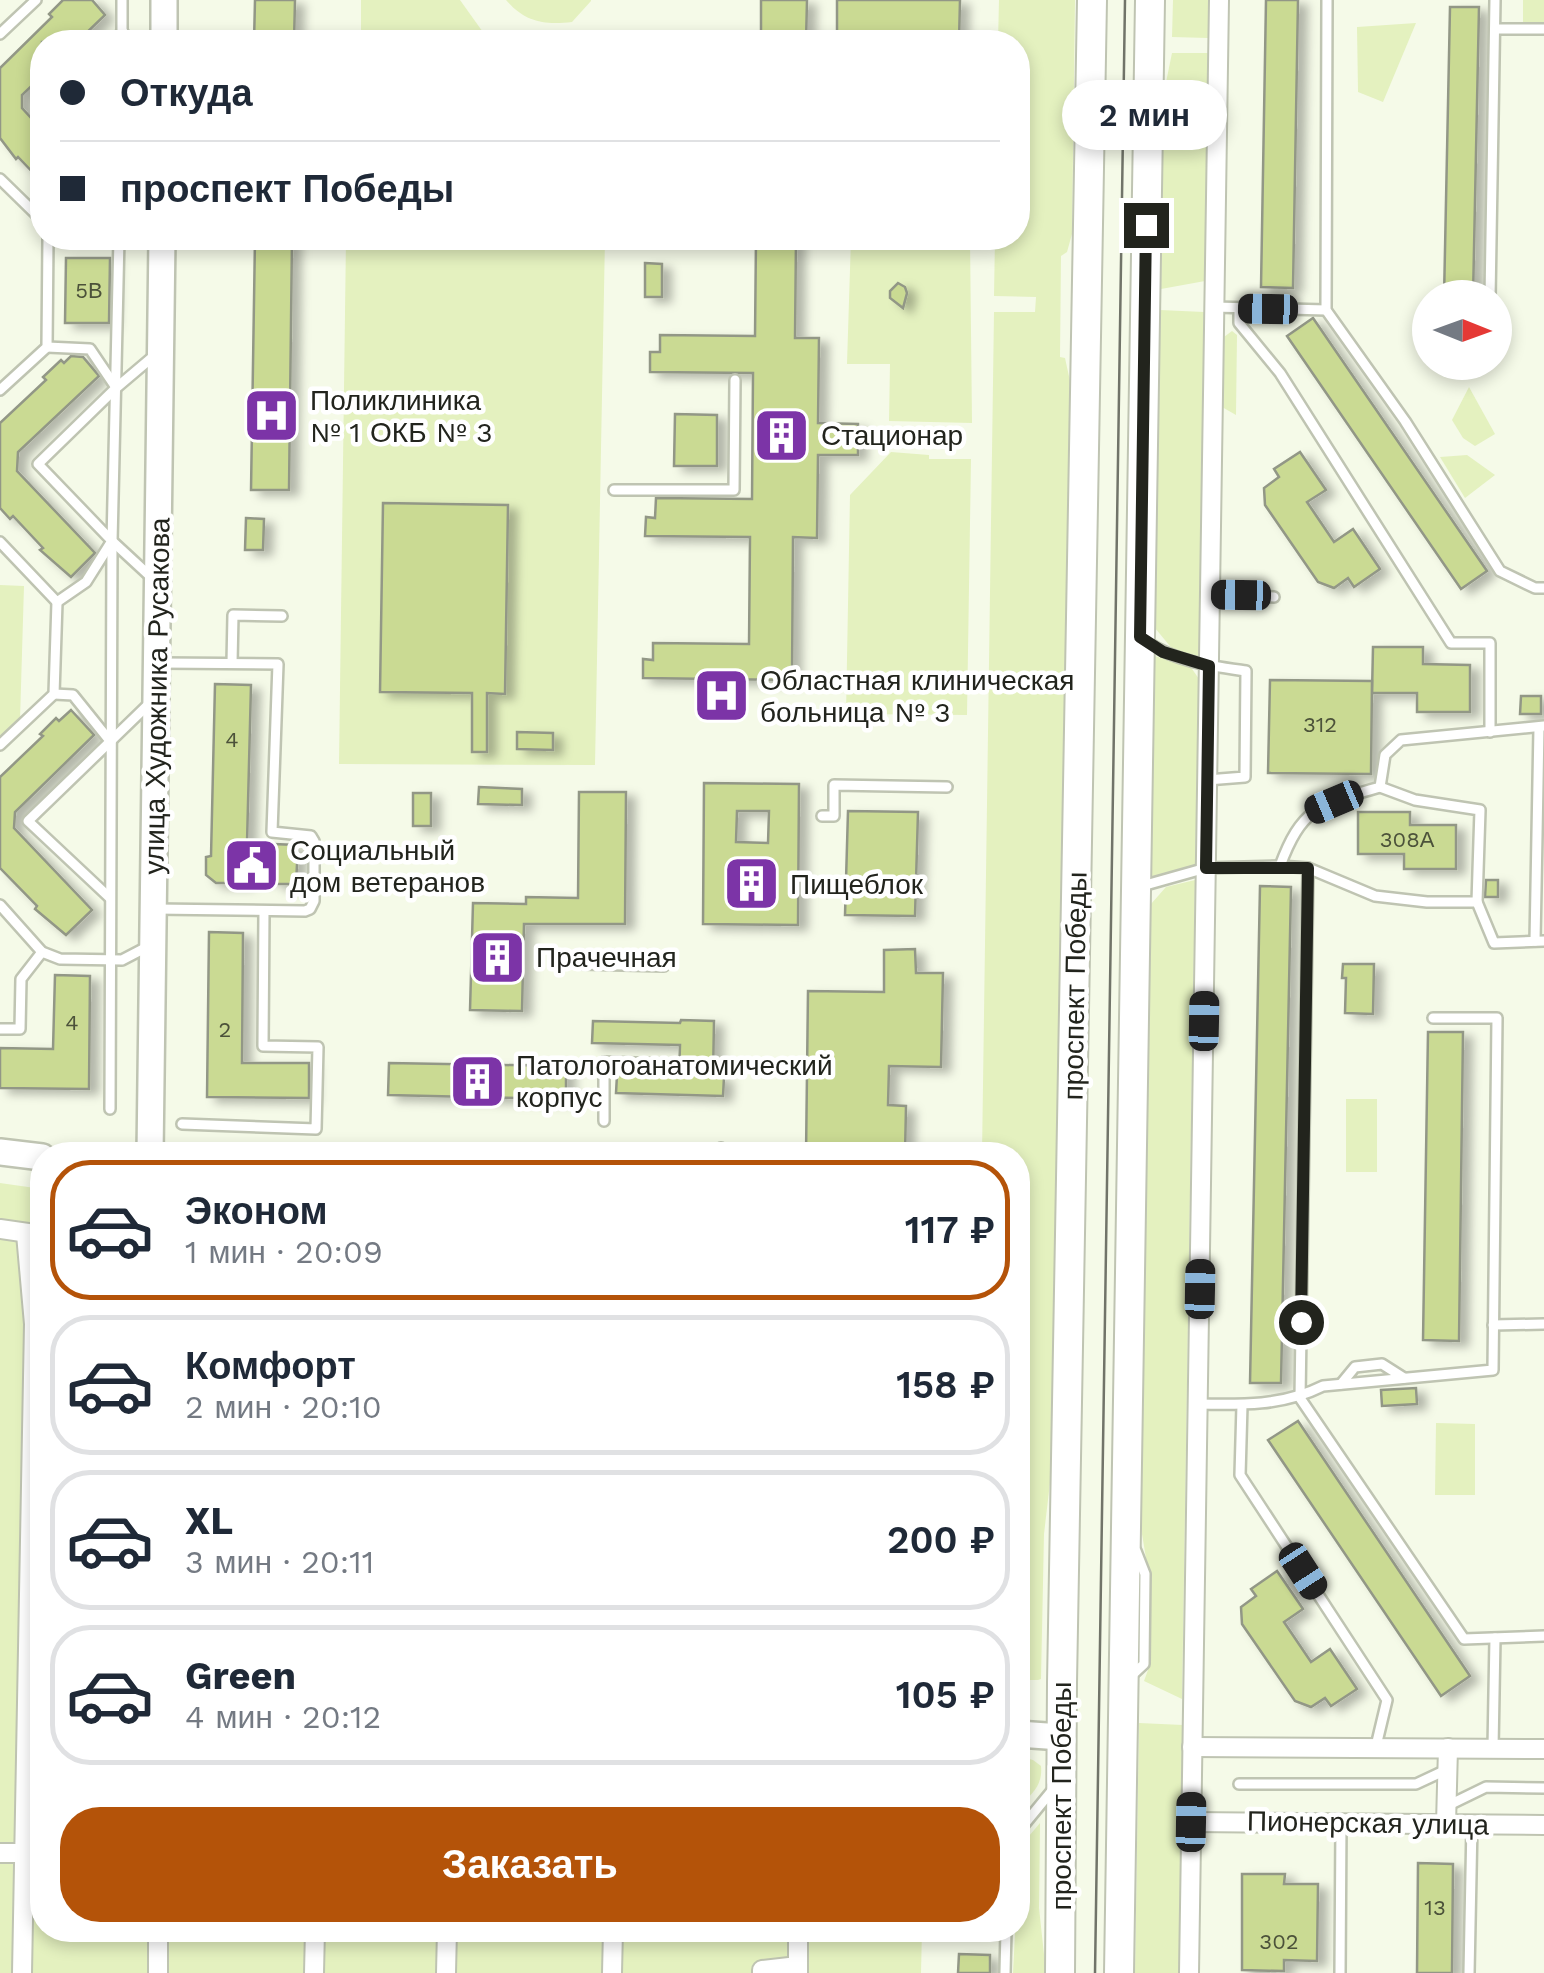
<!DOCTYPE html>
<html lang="ru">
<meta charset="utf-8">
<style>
:root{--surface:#fff;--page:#f6f6f7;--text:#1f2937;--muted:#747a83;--line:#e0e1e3;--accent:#b45309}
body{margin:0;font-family:"Work Sans",sans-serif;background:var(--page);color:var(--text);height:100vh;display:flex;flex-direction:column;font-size:38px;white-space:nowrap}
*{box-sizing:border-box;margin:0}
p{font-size:32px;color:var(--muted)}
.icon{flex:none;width:55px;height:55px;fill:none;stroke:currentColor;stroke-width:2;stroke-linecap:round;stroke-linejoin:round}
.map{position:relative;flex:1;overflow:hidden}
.details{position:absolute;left:30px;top:1142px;width:1000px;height:800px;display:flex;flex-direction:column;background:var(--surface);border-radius:40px;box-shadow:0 5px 15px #0003}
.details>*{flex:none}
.top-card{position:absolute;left:30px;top:30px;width:1000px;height:220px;border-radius:40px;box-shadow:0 5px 15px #0003;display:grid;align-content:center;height:220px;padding:0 30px;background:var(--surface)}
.needle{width:65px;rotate:91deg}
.tools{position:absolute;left:1412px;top:280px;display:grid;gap:20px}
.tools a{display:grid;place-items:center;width:100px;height:100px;border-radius:50%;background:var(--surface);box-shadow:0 5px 15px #0003;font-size:50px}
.end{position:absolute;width:45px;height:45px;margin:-22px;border:12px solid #22241d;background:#fff;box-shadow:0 0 0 5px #fff}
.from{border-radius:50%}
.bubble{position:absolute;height:70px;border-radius:35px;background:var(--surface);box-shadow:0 5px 15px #0003;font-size:32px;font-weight:600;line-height:70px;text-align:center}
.car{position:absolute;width:30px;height:60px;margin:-30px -15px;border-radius:12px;box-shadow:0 0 8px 2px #0007;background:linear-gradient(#222 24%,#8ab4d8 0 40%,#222 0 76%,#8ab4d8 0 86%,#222 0)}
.top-card b{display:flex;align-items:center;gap:35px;height:95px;font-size:38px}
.top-card b+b{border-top:2px solid var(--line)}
.top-card i{width:25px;height:25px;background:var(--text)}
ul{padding:18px 0 0;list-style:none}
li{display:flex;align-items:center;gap:30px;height:140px;margin:0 20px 15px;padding:0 10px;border:5px solid var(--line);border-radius:40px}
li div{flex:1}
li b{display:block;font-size:38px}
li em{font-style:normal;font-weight:600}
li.active{border-color:var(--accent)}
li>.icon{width:90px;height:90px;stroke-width:1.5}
.button{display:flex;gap:20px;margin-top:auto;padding:20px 30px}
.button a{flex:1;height:115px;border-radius:40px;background:var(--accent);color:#fff;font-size:40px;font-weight:600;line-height:115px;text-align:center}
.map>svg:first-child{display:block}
.green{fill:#e4f1bf}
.building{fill:#cada93;stroke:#929786;stroke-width:2.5;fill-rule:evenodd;filter:url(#shadow)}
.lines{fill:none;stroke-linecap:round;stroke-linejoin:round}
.lane-casing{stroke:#bfc4b2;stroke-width:14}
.street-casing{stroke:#bfc4b2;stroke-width:22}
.secondary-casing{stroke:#bfc4b2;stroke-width:30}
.primary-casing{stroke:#bfc4b2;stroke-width:32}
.lane{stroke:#fff;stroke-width:9}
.street{stroke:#fff;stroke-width:18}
.secondary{stroke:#fff;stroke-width:25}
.primary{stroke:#fff;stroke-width:28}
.tram{stroke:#717469;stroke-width:2.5}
.route{stroke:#22241d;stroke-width:12}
.labels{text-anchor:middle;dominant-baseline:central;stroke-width:9;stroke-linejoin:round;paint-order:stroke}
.number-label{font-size:22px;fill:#4c523a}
.poi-label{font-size:28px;fill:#22241d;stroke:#fff;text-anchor:start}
.street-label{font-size:28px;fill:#22241d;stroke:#fff}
</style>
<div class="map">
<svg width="1544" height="1973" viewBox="0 0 1544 1973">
<defs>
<filter id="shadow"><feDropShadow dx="9" dy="5" stdDeviation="5" flood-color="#0004"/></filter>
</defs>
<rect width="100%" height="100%" fill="#f5fae8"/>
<g class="green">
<path d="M 361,0 L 460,0 L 490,42 L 361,42 Z"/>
<path d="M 506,0 L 591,0 L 591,1 L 572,22 C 543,25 525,22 506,0 Z"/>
<path d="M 999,0 L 1075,0 L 1072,234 L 1067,252 L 1061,256 L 1060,357 L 1065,358 L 1070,381 L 1055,1440 L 1044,1534 L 1041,1679 L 1038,1680 L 1018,1680 L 1018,1155 L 982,1155 L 994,312 L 1035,312 L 1036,297 L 994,296 L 995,238 L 1018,238 L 1018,42 L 998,42 Z"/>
<path d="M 1173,0 L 1209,0 L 1208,38 L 1172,37 Z"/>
<path d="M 1523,0 L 1544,0 L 1544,29 L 1523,28 Z"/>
<path d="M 1416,23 L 1383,102 L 1358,92 L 1357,27 Z"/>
<path d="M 1172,53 L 1208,53 L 1205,281 L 1161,289 L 1163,97 Z"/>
<path d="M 346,238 L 605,238 L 595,765 L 339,764 Z"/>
<path d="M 851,238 L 970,238 L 972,423 L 889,421 L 890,364 L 847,364 Z"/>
<path d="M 1160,310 L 1204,312 L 1199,656 L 1174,651 L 1155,628 Z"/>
<path d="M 1232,331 L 1237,335 L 1236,415 L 1222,407 L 1224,337 Z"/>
<path d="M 1469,387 L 1495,434 L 1475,446 L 1463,438 L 1452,420 Z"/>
<path d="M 926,435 L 941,440 L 941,446 L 897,444 L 895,441 Z"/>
<path d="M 891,452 L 929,455 L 929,459 L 971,459 L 967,715 L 846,714 L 850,495 Z"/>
<path d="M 1467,455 L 1495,475 L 1465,498 L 1440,457 Z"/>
<path d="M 0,585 L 24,586 L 20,720 L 0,738 Z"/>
<path d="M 1155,656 L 1190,666 L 1199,679 L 1195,869 L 1151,878 Z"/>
<path d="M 1195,880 L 1182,1699 L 1144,1681 L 1148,1670 L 1148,1570 L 1141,1528 L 1151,904 L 1166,887 Z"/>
<rect x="1346" y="1099" width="31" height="73"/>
<path d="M 0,1183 L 42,1189 L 42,1930 L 922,1930 L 921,1973 L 0,1973 Z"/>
<path d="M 1436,1423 L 1475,1424 L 1475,1495 L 1435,1495 Z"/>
<path d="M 1139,1723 L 1183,1725 L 1179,1973 L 1135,1973 Z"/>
<path d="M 1018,1756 L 1033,1760 L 1041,1766 C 1043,1785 1032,1795 1018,1806 Z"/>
<path d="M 1040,1823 L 1039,1908 L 1046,1973 L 1013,1973 L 1019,1856 L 1023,1843 Z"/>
</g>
<g class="building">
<path d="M 63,0 L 92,0 L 105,15 L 77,42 L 42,42 L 42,76 L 22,95 L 22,108 L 42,130 L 42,182 L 18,157 L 16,159 L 0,138 L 0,68 L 52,17 L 49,14 Z"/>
<path d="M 255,0 L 295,0 L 294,42 L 254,42 Z"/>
<path d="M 761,0 L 807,0 L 806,42 L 761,42 Z"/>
<path d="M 837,0 L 960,0 L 959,42 L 837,42 Z"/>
<path d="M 1266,0 L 1298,0 L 1293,288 L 1261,287 Z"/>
<path d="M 1450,7 L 1479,7 L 1473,298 L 1444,298 Z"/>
<path d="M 255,238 L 292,238 L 289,490 L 251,490 Z"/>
<path d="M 756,238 L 796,238 L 795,338 L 819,338 L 818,423 L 858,424 L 858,455 L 818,455 L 817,538 L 793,537 L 792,680 L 643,678 L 643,659 L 653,660 L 653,643 L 749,644 L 750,537 L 645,536 L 646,517 L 655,518 L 656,498 L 752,499 L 753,373 L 650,372 L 650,352 L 660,352 L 660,335 L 755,336 Z"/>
<path d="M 66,258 L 110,258 L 109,323 L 65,323 Z"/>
<path d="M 645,263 L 662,264 L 662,297 L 645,297 Z"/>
<path d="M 898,283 L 905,287 L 907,293 L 903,308 L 890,298 L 890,291 Z"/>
<path d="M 1313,318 L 1487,571 L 1461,589 L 1287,336 Z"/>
<path d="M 71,356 L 83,357 L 99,376 L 18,452 L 17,471 L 95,553 L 71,577 L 40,550 L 43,548 L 13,516 L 10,519 L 0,508 L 0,423 L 46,380 L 43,377 L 61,360 L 64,363 Z"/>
<path d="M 675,414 L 717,415 L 717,466 L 674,466 Z"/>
<path d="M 1300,452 L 1326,490 L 1307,502 L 1334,542 L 1353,529 L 1380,569 L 1354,587 L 1348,578 L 1334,588 L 1318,582 L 1265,505 L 1264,488 L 1279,477 L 1274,469 Z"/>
<path d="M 383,503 L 508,505 L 505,694 L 487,693 L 487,752 L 472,752 L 472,693 L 380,692 Z"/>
<path d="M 246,518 L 264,519 L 263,550 L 245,550 Z"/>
<path d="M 1373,647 L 1423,647 L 1423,664 L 1470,665 L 1470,712 L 1417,712 L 1417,693 L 1372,693 Z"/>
<path d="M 1270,680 L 1372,681 L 1371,774 L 1268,773 Z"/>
<path d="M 215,684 L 251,685 L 247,843 L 298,845 L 296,884 L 275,884 L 275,878 L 245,877 L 245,883 L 216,883 L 206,875 L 206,857 L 211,856 Z"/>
<path d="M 1521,696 L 1541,696 L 1541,714 L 1520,714 Z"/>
<path d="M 71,710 L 94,735 L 15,812 L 14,828 L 92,910 L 66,935 L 35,909 L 37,906 L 0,868 L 0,777 L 43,736 L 40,734 L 56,718 L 59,721 Z"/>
<path d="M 517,732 L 553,733 L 553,750 L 517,749 Z"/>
<path d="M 704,783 L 799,784 L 798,925 L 703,924 ZM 737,811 L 769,811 L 768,843 L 736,842 Z"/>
<path d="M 479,787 L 522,789 L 522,805 L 478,804 Z"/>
<path d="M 579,792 L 626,792 L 625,924 L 524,924 L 522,1011 L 470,1010 L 473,903 L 526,904 L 526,897 L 578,898 Z"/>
<rect x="413" y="793" width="18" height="33"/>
<path d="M 848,811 L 918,812 L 915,916 L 845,915 Z"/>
<path d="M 1358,812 L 1410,812 L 1410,825 L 1456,825 L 1456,869 L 1404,869 L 1404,854 L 1358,854 Z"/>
<path d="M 1486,880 L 1498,880 L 1498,897 L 1485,897 Z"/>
<path d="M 1260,886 L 1291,887 L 1281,1383 L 1250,1383 Z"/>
<path d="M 209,932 L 243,933 L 242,1063 L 309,1063 L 309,1098 L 207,1097 Z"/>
<path d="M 915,949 L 916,973 L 943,973 L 941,1067 L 889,1066 L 888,1105 L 906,1106 L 905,1155 L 806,1155 L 808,991 L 884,992 L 884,950 Z"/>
<path d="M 1343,964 L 1374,964 L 1373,1014 L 1345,1013 L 1346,978 L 1342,978 Z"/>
<path d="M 55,975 L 90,976 L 89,1089 L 0,1088 L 0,1048 L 53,1049 Z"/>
<path d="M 681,1020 L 714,1021 L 713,1077 L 724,1077 L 723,1096 L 616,1093 L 617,1075 L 679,1076 L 680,1045 L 592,1043 L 593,1021 L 680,1023 Z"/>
<path d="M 1428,1032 L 1463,1032 L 1459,1341 L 1423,1340 Z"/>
<path d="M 389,1063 L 566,1066 L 566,1099 L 388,1095 Z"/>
<path d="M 1416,1388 L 1417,1404 L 1382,1406 L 1381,1390 Z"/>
<path d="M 1298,1421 L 1470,1676 L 1441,1696 L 1268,1440 Z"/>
<path d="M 1277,1571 L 1303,1609 L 1284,1622 L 1311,1662 L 1330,1649 L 1357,1689 L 1331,1706 L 1325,1698 L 1311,1707 L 1295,1701 L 1242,1624 L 1241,1607 L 1256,1596 L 1251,1589 Z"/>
<path d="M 1418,1863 L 1453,1864 L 1452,1973 L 1417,1973 Z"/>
<path d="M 1242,1874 L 1285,1874 L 1284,1884 L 1318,1884 L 1317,1961 L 1284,1960 L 1284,1971 L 1242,1970 Z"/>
<path d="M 959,1954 L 990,1955 L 990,1973 L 958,1973 Z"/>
</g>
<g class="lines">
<defs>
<g id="lane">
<path d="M 122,0 L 122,42"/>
<path d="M 1327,0 L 1326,310 L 1405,421 L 1500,571 L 1535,588 L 1544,588"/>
<path d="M 1495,29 L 1544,29"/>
<path d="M 0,34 L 36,0"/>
<path d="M 111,42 L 123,32"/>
<path d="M 42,103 L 39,106 L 42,109"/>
<path d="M 0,179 L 42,220"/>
<path d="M 1490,298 L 1495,0"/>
<path d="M 1214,307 L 1326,310"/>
<path d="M 1239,308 L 1239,323 L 1280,373 L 1451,643 L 1490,643 L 1490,732"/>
<path d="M 47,347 L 90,349 L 115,386"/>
<path d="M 0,390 L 47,347 L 48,238"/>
<path d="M 614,490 L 734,490 L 735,380"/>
<path d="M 0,542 L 57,602 L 86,582 L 110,544"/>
<path d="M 151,577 L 112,541 L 38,464 L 116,388 L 155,355"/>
<path d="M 1210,594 L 1274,597"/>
<path d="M 1147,642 C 1177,662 1211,666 1246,671 L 1245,777 L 1207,780"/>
<path d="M 232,663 L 233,615 L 282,616"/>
<path d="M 54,694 L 73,695 L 110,741"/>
<path d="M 0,745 L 54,694 L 57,602"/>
<path d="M 1380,787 L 1415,800 L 1480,810 L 1477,902"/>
<path d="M 822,816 L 834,816 L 834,785 L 947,787"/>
<path d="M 1280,866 C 1302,806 1321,804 1380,787 L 1385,755 L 1401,740 L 1544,726"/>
<path d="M 1308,868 L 1300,1398 L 1464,1639 L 1544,1636"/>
<path d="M 1142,886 L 1206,868 L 1280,866 L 1308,868 L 1375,896 L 1427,902 L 1477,902 L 1494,943 L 1544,941"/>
<path d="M 110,898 L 28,821 L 152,701"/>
<path d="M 0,905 L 42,952 L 60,959 L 122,960 L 147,947"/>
<path d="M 155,909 L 305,911 L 310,909 L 314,901 L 314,841 L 311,836 L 272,832 L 278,664 L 161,663"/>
<path d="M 1535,941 L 1539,728"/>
<path d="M 581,964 L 664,966"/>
<path d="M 0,1029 L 20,1029 L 21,979 L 42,952"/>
<path d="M 110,1109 L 112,542 L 119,238"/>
<path d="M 604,1121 L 604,1062 L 668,1064"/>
<path d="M 182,1124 L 316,1129 L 318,1047 L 263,1046 L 264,911"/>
<path d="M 721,1155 L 721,1148"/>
<path d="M 1493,1325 L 1544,1324"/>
<path d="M 1341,1384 L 1355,1367 L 1382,1364 L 1404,1378"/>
<path d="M 1198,1404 C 1241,1405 1283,1406 1323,1386 L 1493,1370 L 1497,1018 L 1433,1018"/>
<path d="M 1242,1405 L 1240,1475 L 1387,1700 L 1376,1746"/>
<path d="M 1129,1678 L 1144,1664 L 1145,1574 L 1136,1551"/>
<path d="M 1493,1748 L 1495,1638"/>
<path d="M 1239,1784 L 1416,1784 L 1448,1769"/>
<path d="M 1447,1806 L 1486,1787 L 1544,1788"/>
<path d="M 1018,1832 L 1055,1787"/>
<path d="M 1005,1973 L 1006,1930"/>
<path d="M 1340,1973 L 1341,1822"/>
<path d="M 1469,1973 L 1472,1824"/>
</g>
<g id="street">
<path d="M 0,1229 L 42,1235"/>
<path d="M 1192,1747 L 1544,1749"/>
<path d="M 1191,1822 L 1544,1825"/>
<path d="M 1446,1824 L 1448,1748"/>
<path d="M 0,1853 L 42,1853"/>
<path d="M 158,1930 L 158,1973"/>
<path d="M 22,1973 L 34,1324 L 26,1234"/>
<path d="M 314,1973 L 315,1930"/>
<path d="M 446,1973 L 447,1930"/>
<path d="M 612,1973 L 613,1930"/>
<path d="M 762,1973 L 762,1970 L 798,1966"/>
<path d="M 798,1973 L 798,1930"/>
<path d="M 1189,1973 L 1219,0"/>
</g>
<g id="secondary">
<path d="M 164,42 L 164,0"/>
<path d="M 0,1152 L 42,1157"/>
<path d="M 150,1155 L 162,238"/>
<path d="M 1018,1734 L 1061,1737"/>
</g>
<g id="primary">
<path d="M 1060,1973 L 1062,1683 L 1092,0"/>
<path d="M 1119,1973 L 1150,0"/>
</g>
</defs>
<use href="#lane" class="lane-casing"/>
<use href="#street" class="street-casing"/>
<use href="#secondary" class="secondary-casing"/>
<use href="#primary" class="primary-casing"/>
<use href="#lane" class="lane"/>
<use href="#street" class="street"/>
<use href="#secondary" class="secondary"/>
<use href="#primary" class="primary"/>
<path class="tram" d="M 1095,1973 L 1125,0"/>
</g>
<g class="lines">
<path class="route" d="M 1146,225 L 1140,637 L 1163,652 L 1209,666 L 1206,868 L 1308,868 L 1301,1322"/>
</g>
<defs>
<symbol id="hospital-square" viewBox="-11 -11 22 22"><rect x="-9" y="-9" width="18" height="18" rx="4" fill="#7c34a7" stroke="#fff"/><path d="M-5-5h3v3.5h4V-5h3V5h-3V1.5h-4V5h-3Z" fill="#fff"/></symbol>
<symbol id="building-square" viewBox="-11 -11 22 22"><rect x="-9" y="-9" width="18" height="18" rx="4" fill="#7c34a7" stroke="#fff"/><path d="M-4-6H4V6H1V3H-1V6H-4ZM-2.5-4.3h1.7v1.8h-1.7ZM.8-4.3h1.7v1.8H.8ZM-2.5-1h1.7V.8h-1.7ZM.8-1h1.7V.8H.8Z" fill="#fff"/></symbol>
<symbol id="civic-square" viewBox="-11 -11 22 22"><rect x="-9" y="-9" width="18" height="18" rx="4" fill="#7c34a7" stroke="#fff"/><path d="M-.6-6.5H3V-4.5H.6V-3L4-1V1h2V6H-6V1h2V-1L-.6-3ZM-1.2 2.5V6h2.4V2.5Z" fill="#fff"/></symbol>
</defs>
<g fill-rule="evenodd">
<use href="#hospital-square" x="240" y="384" width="63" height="63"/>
<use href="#building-square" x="750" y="404" width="63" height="63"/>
<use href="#hospital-square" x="690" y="664" width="63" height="63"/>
<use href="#civic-square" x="220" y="834" width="63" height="63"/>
<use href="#building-square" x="720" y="852" width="63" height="63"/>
<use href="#building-square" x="466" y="926" width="63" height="63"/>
<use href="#building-square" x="446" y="1050" width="63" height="63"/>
</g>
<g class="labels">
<g class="number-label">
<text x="89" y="290">5В</text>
<text x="1320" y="724">312</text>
<text x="232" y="739">4</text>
<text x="1407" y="839">308А</text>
<text x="72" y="1022">4</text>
<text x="225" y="1029">2</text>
<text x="1435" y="1907">13</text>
<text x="1279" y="1941">302</text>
</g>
<g class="poi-label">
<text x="310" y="400">Поликлиника<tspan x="310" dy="32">№ 1 ОКБ № 3</tspan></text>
<text x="821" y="435">Стационар</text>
<text x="760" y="680">Областная клиническая<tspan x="760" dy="32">больница № 3</tspan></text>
<text x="290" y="850">Социальный<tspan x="290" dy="32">дом ветеранов</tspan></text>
<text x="790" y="884">Пищеблок</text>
<text x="536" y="957">Прачечная</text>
<text x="516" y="1065">Патологоанатомический<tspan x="516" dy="32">корпус</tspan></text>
</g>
<g class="street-label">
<text transform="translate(157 696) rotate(-89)">улица Художника Русакова</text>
<text transform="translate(1075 986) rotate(-89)">проспект Победы</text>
<text transform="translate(1061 1796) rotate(-90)">проспект Победы</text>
<text transform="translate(1368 1823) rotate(1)">Пионерская улица</text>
</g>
</g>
</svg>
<div class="tools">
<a><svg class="needle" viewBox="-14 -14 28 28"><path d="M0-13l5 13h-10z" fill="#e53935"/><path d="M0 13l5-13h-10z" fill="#747a83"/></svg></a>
</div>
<i class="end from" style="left:1301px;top:1322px"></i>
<i class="end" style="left:1146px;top:225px"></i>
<div class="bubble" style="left:1062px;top:80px;width:165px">2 мин</div>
<i class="car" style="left:1268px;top:309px;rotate:271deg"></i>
<i class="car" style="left:1241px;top:595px;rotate:271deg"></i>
<i class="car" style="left:1334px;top:802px;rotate:247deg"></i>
<i class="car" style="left:1204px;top:1021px;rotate:1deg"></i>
<i class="car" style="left:1200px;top:1289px;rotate:1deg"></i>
<i class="car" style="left:1303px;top:1571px;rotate:147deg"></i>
<i class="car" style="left:1191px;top:1822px;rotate:1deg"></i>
<div class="top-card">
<b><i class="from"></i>Откуда</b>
<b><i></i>проспект Победы</b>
</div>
<section class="details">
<ul>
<li class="active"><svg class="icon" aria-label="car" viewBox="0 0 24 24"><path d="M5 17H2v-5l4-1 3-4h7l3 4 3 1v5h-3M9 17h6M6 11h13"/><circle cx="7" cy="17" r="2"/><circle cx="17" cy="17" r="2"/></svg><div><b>Эконом</b><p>1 мин · 20:09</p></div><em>117 ₽</em></li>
<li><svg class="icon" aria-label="car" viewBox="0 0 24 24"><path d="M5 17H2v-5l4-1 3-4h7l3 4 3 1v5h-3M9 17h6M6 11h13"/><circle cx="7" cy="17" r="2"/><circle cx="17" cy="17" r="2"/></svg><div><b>Комфорт</b><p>2 мин · 20:10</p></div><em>158 ₽</em></li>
<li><svg class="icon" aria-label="car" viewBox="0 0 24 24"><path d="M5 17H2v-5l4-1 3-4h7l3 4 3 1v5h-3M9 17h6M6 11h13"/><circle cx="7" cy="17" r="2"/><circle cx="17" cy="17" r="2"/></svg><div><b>XL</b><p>3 мин · 20:11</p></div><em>200 ₽</em></li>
<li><svg class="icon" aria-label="car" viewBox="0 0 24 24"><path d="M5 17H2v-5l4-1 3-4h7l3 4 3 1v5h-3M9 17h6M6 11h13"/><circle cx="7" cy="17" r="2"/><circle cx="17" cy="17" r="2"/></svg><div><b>Green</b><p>4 мин · 20:12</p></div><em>105 ₽</em></li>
</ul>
<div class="button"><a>Заказать</a></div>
</section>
</div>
